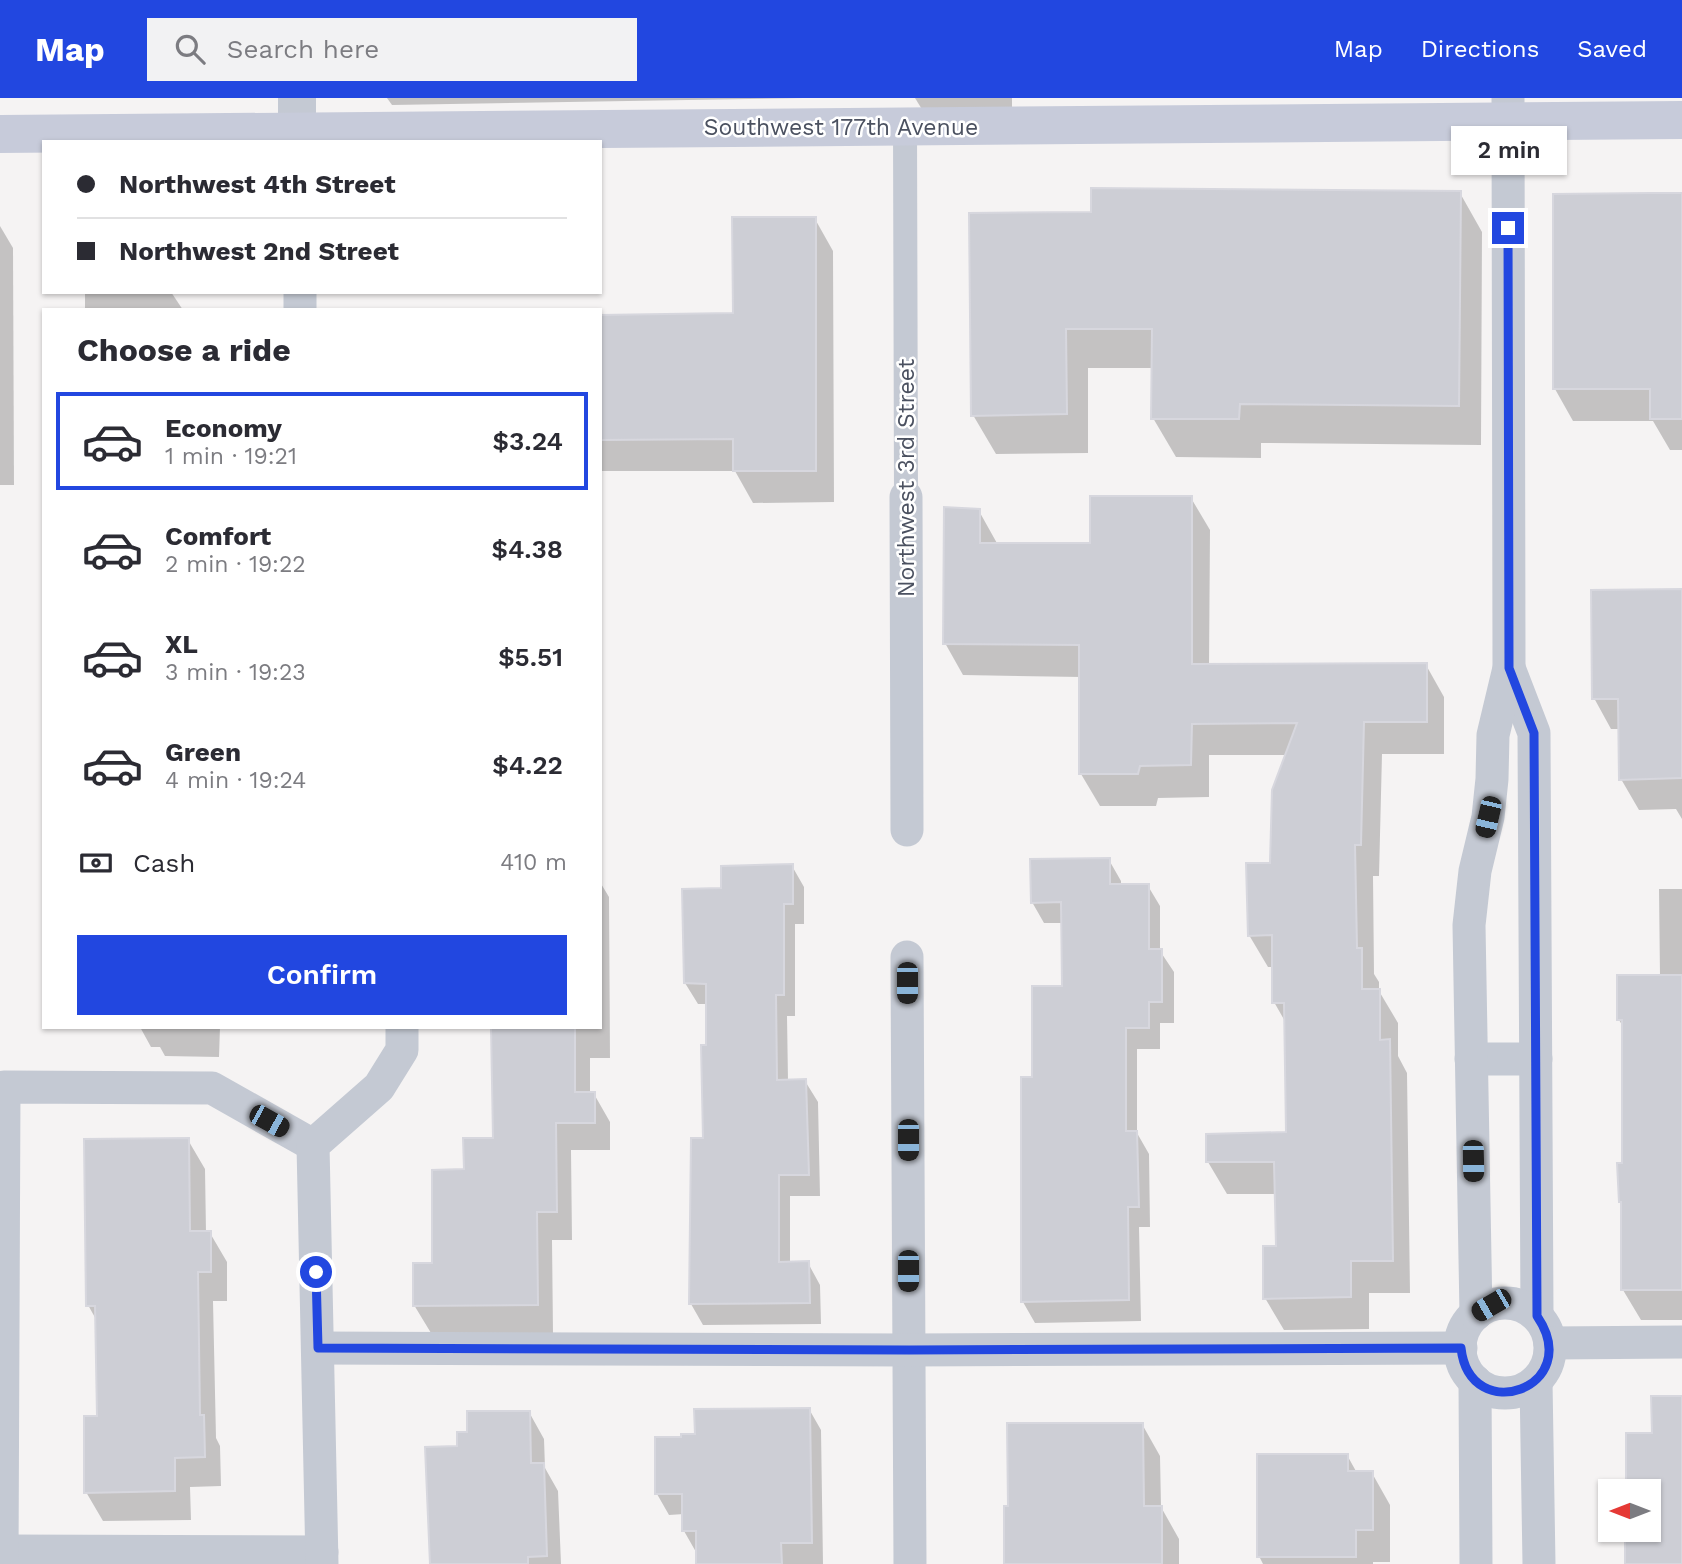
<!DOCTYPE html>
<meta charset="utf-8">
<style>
:root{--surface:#fff;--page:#f2f2f3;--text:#2b2b33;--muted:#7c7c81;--line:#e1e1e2;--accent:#2247e0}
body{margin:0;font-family:"Work Sans",sans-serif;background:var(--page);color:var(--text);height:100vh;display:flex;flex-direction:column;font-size:26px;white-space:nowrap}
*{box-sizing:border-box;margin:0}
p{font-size:23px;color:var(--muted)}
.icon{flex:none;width:38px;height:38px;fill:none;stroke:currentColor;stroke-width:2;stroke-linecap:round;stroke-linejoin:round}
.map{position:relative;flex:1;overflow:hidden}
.details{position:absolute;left:42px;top:210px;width:560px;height:721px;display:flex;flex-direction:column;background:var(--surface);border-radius:0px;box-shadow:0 2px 5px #0004}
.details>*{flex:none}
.banner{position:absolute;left:42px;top:42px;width:560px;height:154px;border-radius:0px;box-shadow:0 2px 5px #0004;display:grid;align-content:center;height:154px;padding:0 35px;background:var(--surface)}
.needle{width:46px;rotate:270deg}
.controls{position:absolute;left:1598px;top:1381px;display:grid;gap:14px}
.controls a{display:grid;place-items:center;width:63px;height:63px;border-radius:0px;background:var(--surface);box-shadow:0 2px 5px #0004;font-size:35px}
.end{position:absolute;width:32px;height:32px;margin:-16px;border:9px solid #2247e0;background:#fff;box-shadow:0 0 0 4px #fff}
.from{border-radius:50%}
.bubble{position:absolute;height:49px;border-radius:0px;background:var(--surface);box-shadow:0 2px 5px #0004;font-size:23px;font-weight:600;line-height:49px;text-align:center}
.car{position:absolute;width:21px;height:42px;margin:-21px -10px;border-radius:9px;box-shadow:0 0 5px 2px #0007;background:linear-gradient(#222 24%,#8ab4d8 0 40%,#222 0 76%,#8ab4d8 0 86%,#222 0)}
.banner b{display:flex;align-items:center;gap:24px;height:66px;font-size:26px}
.banner b+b{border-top:2px solid var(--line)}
.banner i{width:18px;height:18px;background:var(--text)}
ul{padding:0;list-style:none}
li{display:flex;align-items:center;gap:21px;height:98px;margin:0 14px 10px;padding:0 21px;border:4px solid transparent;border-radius:0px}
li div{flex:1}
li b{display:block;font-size:26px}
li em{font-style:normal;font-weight:600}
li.active{border-color:var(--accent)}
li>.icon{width:63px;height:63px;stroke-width:1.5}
h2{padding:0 35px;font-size:32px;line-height:84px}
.pay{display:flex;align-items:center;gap:18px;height:77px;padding:0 35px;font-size:26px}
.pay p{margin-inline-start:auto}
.primary-button{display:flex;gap:14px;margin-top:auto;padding:14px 35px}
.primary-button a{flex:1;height:80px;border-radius:0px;background:var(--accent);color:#fff;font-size:28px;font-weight:600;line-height:80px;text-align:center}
header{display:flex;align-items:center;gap:42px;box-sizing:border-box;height:98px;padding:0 35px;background:var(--accent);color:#fff}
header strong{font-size:33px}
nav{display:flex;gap:38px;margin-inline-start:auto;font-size:24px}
.search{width:490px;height:63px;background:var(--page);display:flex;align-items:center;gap:18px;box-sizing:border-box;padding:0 24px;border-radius:0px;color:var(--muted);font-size:26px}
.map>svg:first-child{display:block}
.shadow{fill:#0003}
.building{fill:#cdced5;stroke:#d7d7de;stroke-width:2}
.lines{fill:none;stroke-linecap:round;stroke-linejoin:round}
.pedestrian{stroke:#c4c9d3;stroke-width:24}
.minor{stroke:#c4c9d3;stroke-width:33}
.tertiary{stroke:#c4c9d3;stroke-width:38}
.secondary{stroke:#c7cbda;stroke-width:38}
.route{stroke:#2247e0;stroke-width:9}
.labels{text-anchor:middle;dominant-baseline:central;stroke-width:5;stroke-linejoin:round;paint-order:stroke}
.street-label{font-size:23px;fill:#4b5160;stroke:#fff}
</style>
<header>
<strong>Map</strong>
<div class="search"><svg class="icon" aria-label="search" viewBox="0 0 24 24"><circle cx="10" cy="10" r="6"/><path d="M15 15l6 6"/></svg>Search here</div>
<nav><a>Map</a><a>Directions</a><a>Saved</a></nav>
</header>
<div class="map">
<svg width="1682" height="1466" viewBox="0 0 1682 1466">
<rect width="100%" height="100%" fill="#f5f3f3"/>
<g class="shadow">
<path d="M 387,0 L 804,0 L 392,7 Z"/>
<path d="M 915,0 L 1012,0 L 1012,11 L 923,13 Z"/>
<path d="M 1460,95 L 1482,134 L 1481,347 L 1261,345 L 1261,360 L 1176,359 L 1153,320 L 1153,270 L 1088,270 L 1088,355 L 996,356 L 973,317 L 1093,115 Z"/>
<path d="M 1682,97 L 1682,352 L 1670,352 L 1653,323 L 1573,323 L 1555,291 Z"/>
<path d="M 815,121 L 833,153 L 834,404 L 753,405 L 735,373 L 600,373 L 600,218 L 734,217 Z"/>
<path d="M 0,128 L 13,150 L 14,387 L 0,387 Z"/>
<path d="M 85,194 L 171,194 L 183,212 L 85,212 Z"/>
<path d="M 1191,400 L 1210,432 L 1209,568 L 1426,567 L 1444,599 L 1444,656 L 1382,656 L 1379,778 L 1373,778 L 1374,876 L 1379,884 L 1379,893 L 1398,925 L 1398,958 L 1407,975 L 1410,1195 L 1369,1195 L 1369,1231 L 1284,1232 L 1265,1200 L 1278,1150 L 1276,1096 L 1227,1096 L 1208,1064 L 1288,1036 L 1286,925 L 1274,904 L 1274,869 L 1268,869 L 1249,837 L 1272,766 L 1287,657 L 1209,657 L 1209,699 L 1158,700 L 1156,708 L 1100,708 L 1081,676 L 1081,579 L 963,577 L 945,545 L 979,413 L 998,447 L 1092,447 Z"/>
<path d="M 1682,493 L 1682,721 L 1676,711 L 1639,712 L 1621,681 L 1620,631 L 1611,631 L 1594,600 Z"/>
<path d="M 1109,762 L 1121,783 L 1121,788 L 1148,788 L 1160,808 L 1160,853 L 1174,874 L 1174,925 L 1160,925 L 1160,951 L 1137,951 L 1137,1035 L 1149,1056 L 1150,1129 L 1139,1129 L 1141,1223 L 1035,1225 L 1023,1204 L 1034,981 L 1064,889 L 1063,825 L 1044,825 L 1032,804 Z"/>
<path d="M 792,768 L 804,789 L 804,826 L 795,826 L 795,918 L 787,918 L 788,983 L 805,983 L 818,1004 L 820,1098 L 790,1098 L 790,1165 L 808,1165 L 820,1187 L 821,1226 L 703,1227 L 691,1206 L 705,1042 L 708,906 L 698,906 L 685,885 L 723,792 Z"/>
<path d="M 600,784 L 609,799 L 610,960 L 590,960 L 590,996 L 594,996 L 610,1024 L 610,1052 L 571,1052 L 572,1142 L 552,1142 L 553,1235 L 431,1235 L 414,1207 L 434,1166 L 466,1073 L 494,1042 L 493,929 L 600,929 Z"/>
<path d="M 1659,791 L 1682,791 L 1682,1222 L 1641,1222 L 1623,1192 L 1624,930 L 1619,922 L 1660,879 Z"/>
<path d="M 140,929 L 220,929 L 219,959 L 165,958 L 160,949 L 151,949 Z"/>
<path d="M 188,1042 L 205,1071 L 206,1135 L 210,1135 L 227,1164 L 227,1203 L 213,1203 L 216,1340 L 220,1348 L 221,1388 L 190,1389 L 191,1422 L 103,1423 L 86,1394 L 99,1320 L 97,1223 L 88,1207 Z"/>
<path d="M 809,1311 L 821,1332 L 823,1466 L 697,1466 L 696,1454 L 684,1433 L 684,1416 L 669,1417 L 657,1396 L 697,1338 Z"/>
<path d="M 529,1314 L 544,1341 L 545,1370 L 558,1393 L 561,1466 L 431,1466 L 459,1350 L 468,1336 Z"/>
<path d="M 1142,1326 L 1160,1358 L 1161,1409 L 1179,1441 L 1179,1466 L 1006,1466 L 1010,1409 Z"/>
<path d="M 1347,1357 L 1357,1375 L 1372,1375 L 1390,1407 L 1390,1464 L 1373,1464 L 1373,1466 L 1263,1466 L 1259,1458 Z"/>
</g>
<g class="building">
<path d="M 1091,90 L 1461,93 L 1459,308 L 1240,306 L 1239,321 L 1151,321 L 1152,231 L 1066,231 L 1067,316 L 971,318 L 969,115 L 1091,114 Z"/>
<path d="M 1650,95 L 1682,95 L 1682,321 L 1650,321 L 1650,291 L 1553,291 L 1553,96 Z"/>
<path d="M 732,119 L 816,119 L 816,373 L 733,373 L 733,341 L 600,342 L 600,217 L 733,215 Z"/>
<path d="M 1090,398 L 1192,398 L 1192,566 L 1427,565 L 1427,624 L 1364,624 L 1361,747 L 1355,747 L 1357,850 L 1362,850 L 1362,891 L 1380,891 L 1380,942 L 1390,941 L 1393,1163 L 1351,1163 L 1351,1199 L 1263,1201 L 1263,1148 L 1276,1148 L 1274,1064 L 1206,1064 L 1206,1036 L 1286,1034 L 1284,905 L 1272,905 L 1272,837 L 1248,838 L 1246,765 L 1270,765 L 1272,692 L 1297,625 L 1192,626 L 1191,667 L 1140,668 L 1138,676 L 1079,676 L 1079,547 L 943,546 L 944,409 L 980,411 L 980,445 L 1090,445 Z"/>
<path d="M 1682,491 L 1682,680 L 1619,682 L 1618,601 L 1592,601 L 1591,492 Z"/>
<path d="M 1110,760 L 1110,786 L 1149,786 L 1149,851 L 1162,851 L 1162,904 L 1149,904 L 1149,930 L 1126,930 L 1126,1033 L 1137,1033 L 1139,1109 L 1128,1109 L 1129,1202 L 1021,1204 L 1021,979 L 1032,979 L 1032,888 L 1062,888 L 1061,804 L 1031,805 L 1030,761 Z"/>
<path d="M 793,766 L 793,806 L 784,806 L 784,897 L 776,897 L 777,982 L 806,981 L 809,1077 L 779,1077 L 779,1164 L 809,1163 L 810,1205 L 689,1206 L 691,1040 L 703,1040 L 701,947 L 706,947 L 706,886 L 684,885 L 682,791 L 721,790 L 721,768 Z"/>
<path d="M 1617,877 L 1682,877 L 1682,1192 L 1621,1192 L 1621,1104 L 1619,1104 L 1617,1065 L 1622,1065 L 1622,922 L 1617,922 Z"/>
<path d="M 491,929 L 575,929 L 575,994 L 595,994 L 595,1025 L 556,1025 L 557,1114 L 537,1114 L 538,1207 L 413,1208 L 413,1165 L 432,1165 L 432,1072 L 464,1071 L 463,1040 L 493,1040 Z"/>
<path d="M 189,1040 L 190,1133 L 211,1133 L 211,1174 L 198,1174 L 200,1317 L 204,1317 L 205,1359 L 175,1360 L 175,1393 L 84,1395 L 84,1318 L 97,1318 L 95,1208 L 86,1208 L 84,1041 Z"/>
<path d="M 1651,1298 L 1682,1298 L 1682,1466 L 1625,1466 L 1625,1432 L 1648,1432 L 1648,1393 L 1626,1393 L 1626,1335 L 1652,1335 Z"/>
<path d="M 810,1310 L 812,1445 L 781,1445 L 782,1466 L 696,1466 L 696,1433 L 682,1433 L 682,1396 L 655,1396 L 655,1339 L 681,1339 L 681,1336 L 695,1336 L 694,1311 Z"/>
<path d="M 467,1313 L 530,1313 L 531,1365 L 544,1365 L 547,1458 L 528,1459 L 528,1466 L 430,1466 L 425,1349 L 457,1348 L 457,1334 L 467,1334 Z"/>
<path d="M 1007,1325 L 1143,1325 L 1144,1408 L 1162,1408 L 1162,1466 L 1004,1466 L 1004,1408 L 1008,1408 Z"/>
<path d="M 1257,1356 L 1348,1356 L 1348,1373 L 1373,1373 L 1373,1432 L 1356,1432 L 1356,1459 L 1257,1459 Z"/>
</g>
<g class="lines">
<path class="pedestrian" d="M 905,28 L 906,399"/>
<g class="minor">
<path d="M 300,194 L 300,212"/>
<path d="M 906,399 L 907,732"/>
<path d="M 1509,570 L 1534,635 L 1537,1218"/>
<path d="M 907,859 L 910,1466"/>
<path d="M 1471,961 L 1536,961"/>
<circle cx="1505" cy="1250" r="45"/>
<path d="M 1476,1216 L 1469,827 L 1475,773 L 1488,719 L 1492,681 L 1493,637 L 1509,570 L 1508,0"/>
<path d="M 1550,1245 L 1682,1244"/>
<path d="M 318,1250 L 909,1252 L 1461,1250"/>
<path d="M 1475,1283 L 1476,1466"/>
<path d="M 1536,1283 L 1539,1466"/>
<path d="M 2,1453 L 322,1454"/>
<path d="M 2,1466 L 4,989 L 212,990 L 313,1047"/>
<path d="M 322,1466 L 313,1047 L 379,989 L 402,952 L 402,929"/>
</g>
<path class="tertiary" d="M 297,0 L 297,33"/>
<path class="secondary" d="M 0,36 L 1682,22"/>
</g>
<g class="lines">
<path class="route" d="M 316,1174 L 318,1250 L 909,1252 L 1461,1250 C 1470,1330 1586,1290 1537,1218 L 1534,635 L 1509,570 L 1508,130"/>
</g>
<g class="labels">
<g class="street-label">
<text x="841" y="29">Southwest 177th Avenue</text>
<text transform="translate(906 380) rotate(-90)">Northwest 3rd Street</text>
</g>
</g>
</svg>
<div class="controls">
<a><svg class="needle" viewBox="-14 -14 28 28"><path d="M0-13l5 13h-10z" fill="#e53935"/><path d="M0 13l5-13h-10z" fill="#7c7c81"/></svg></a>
</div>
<i class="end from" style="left:316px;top:1174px"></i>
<i class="end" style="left:1508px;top:130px"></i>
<div class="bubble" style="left:1451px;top:28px;width:116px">2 min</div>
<i class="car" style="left:1488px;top:719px;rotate:193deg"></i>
<i class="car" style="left:907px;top:885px;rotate:180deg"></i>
<i class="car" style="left:269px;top:1023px;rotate:119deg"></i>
<i class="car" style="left:908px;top:1042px;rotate:180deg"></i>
<i class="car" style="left:1473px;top:1063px;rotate:179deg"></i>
<i class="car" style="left:908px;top:1173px;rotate:180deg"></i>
<i class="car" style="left:1491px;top:1207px;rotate:240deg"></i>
<div class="banner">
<b><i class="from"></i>Northwest 4th Street</b>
<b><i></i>Northwest 2nd Street</b>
</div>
<section class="details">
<h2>Choose a ride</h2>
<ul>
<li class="active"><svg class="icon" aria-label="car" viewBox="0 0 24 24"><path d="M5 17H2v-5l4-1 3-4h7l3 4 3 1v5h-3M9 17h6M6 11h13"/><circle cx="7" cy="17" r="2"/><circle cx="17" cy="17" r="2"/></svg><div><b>Economy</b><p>1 min · 19:21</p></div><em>$3.24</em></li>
<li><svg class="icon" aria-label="car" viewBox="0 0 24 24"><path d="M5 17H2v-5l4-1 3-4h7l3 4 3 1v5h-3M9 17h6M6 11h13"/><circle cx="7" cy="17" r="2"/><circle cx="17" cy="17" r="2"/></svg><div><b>Comfort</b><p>2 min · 19:22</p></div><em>$4.38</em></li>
<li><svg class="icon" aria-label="car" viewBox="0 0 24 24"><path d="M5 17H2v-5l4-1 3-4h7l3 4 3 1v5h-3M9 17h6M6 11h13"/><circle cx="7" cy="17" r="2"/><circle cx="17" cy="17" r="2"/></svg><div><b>XL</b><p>3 min · 19:23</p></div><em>$5.51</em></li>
<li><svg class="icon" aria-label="car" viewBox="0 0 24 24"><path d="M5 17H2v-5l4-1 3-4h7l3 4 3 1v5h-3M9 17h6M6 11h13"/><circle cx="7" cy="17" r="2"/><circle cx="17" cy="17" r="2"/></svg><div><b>Green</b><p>4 min · 19:24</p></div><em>$4.22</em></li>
</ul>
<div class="pay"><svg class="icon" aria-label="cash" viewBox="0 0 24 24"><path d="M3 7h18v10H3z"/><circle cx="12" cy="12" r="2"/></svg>Cash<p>410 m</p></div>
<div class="primary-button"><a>Confirm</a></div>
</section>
</div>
